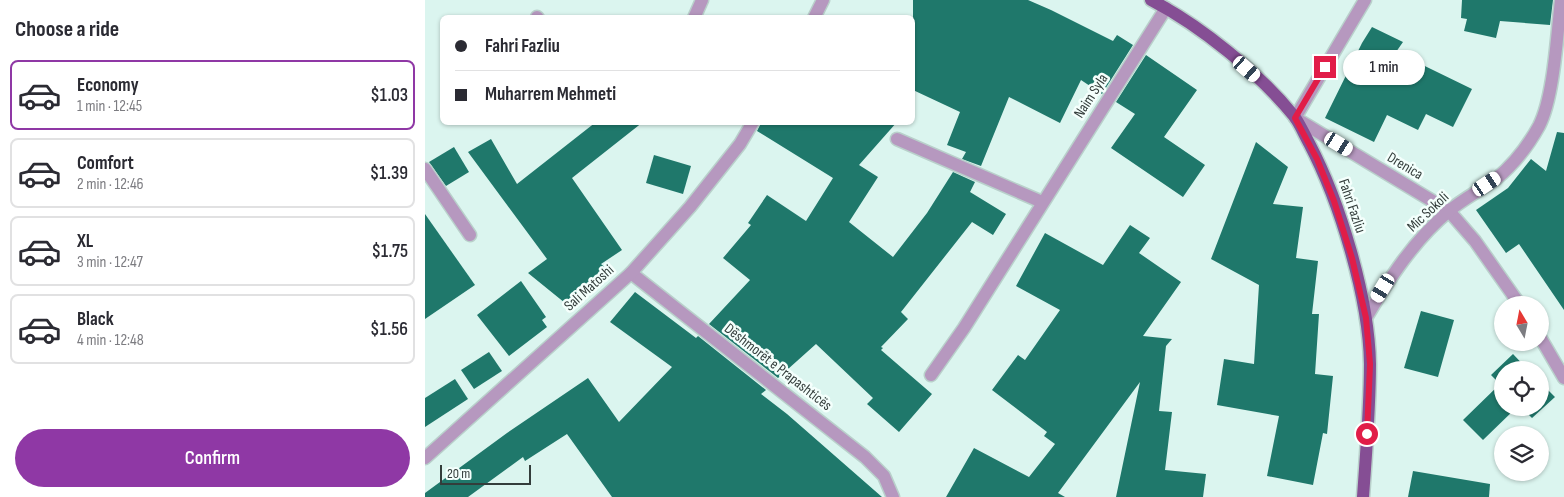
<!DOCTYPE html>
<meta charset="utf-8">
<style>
:root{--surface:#fff;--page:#f7f7f7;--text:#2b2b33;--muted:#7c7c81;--line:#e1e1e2;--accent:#8f38a5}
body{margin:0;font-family:"Sofia Sans Condensed",sans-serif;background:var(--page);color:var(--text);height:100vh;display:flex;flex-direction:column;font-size:19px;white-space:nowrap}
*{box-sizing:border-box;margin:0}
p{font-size:16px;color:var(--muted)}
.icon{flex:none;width:28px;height:28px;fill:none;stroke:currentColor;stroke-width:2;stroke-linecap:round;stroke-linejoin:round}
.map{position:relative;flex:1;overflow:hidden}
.sheet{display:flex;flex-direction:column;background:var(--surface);width:425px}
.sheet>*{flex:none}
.banner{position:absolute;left:15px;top:15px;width:475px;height:110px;border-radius:8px;box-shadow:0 1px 4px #0004;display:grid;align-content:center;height:110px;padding:0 15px;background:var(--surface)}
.needle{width:32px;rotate:350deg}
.buttons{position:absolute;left:1069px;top:296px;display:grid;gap:10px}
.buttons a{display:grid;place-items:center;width:55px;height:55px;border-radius:50%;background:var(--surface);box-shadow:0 1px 4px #0004;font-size:25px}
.scale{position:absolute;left:15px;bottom:12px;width:91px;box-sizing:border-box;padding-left:5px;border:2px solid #333d3b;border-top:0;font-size:14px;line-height:18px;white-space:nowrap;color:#333d3b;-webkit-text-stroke:4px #f4fffc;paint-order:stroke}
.end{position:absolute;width:22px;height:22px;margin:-11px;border:6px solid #e11d48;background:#fff;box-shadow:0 0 0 2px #fff}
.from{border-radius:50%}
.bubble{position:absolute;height:35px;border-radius:18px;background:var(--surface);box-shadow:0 1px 4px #0004;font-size:16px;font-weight:600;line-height:35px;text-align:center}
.car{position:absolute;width:15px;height:30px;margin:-15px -8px;border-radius:6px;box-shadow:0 0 4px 1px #0007;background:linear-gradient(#fff 24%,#345 0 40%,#fff 0 76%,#345 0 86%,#fff 0)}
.banner b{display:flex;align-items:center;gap:18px;height:48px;font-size:19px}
.banner b+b{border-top:1px solid var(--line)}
.banner i{width:12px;height:12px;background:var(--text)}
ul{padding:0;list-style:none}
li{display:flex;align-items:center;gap:15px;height:70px;margin:0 10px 8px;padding:0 5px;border:2px solid var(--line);border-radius:8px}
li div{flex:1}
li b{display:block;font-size:19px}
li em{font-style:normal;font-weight:600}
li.selected{border-color:var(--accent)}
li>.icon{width:45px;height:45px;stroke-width:1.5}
h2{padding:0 15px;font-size:22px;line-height:60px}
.button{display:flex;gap:10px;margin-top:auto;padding:10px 15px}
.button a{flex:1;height:58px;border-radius:30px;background:var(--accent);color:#fff;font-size:20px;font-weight:600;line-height:58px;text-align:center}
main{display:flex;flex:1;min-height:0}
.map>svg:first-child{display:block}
.building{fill:#1f786b}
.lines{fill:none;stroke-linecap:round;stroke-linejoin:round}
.minor-casing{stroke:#b9d0cb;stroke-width:15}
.major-casing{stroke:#b9d0cb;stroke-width:15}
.minor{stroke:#b698bf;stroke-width:12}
.major{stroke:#854e94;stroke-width:12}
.route{stroke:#e11d48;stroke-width:6}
.labels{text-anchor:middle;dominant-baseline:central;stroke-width:5;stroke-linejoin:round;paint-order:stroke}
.street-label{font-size:15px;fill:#333d3b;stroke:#f4fffc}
</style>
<main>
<section class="sheet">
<h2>Choose a ride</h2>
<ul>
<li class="selected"><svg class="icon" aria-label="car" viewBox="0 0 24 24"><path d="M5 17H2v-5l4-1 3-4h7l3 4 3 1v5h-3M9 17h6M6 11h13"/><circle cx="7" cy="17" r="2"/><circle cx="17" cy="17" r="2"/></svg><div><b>Economy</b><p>1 min · 12:45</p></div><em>$1.03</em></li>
<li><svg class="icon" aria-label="car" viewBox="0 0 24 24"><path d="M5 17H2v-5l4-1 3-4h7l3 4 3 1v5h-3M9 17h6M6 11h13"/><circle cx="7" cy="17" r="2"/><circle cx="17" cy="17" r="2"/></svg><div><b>Comfort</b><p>2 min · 12:46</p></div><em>$1.39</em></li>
<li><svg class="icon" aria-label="car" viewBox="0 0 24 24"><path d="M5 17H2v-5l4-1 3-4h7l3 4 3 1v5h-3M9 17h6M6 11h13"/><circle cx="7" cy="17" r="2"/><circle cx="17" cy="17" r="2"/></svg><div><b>XL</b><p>3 min · 12:47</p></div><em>$1.75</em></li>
<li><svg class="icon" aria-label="car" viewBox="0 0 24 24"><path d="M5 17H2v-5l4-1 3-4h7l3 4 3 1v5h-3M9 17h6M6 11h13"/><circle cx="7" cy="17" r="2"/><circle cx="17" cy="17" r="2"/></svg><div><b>Black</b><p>4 min · 12:48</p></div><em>$1.56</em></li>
</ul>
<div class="button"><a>Confirm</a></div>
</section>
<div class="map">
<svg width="1139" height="497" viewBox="0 0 1139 497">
<rect width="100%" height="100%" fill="#dbf5ef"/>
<g class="building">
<path d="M 488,0 L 603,0 L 626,10 L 688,41 L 692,35 L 708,45 L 677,94 L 656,80 L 635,123 L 584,97 L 556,166 L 537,159 L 541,152 L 522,145 L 535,112 L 488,90 Z"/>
<path d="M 1037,0 L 1128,0 L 1125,25 L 1075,21 L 1071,38 L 1039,31 L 1042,19 L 1036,18 Z"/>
<path d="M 947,27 L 978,42 L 971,52 L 1047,89 L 1028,127 L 1001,114 L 993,130 L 962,115 L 949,142 L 900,118 L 937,43 Z"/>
<path d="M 721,55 L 772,90 L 739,137 L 780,165 L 758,197 L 686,148 L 710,114 L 691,102 Z"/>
<path d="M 171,122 L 218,122 L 147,178 L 197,250 L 176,264 L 184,271 L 140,303 L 103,273 L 122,259 L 43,152 L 66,139 L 92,184 Z"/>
<path d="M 472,122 L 434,165 L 453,177 L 424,222 L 468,257 L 502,213 L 528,172 L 550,182 L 545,192 L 581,214 L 568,235 L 547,222 L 476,312 L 483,319 L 456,347 L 458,348 L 456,350 L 507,394 L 474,432 L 442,404 L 448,398 L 391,344 L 353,378 L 284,324 L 325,280 L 298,258 L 326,225 L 323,223 L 342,195 L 381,221 L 408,178 L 332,131 L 336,123 Z"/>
<path d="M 1132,132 L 1139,133 L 1139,310 L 1094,244 L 1081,253 L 1051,210 L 1083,188 L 1106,159 L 1121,171 Z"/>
<path d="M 831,142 L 863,167 L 848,204 L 878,207 L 871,258 L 893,261 L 887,314 L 894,314 L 890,374 L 908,376 L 902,434 L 898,433 L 888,485 L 842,476 L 854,416 L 792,405 L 799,359 L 829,364 L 834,285 L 786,259 Z"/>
<path d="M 29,147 L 44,172 L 21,186 L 4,162 Z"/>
<path d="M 229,155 L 266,166 L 258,194 L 221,183 Z"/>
<path d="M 0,214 L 50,285 L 0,319 Z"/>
<path d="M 705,225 L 725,238 L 714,253 L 756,282 L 718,336 L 747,339 L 741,346 L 734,411 L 747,412 L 740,470 L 781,474 L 778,497 L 691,497 L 715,382 L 633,493 L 640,497 L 521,497 L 549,448 L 604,477 L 630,444 L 619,436 L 622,432 L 567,390 L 593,355 L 600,360 L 635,310 L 591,286 L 620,233 L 678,265 Z"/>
<path d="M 96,281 L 121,317 L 117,320 L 122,327 L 84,356 L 52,315 Z"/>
<path d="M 210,292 L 271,338 L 273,336 L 341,390 L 336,394 L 362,414 L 457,497 L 187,497 L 142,434 L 100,461 L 98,457 L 43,497 L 0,497 L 0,493 L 82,433 L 163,378 L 194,422 L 247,367 L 185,322 Z"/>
<path d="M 996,311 L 1029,320 L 1013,377 L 979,368 Z"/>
<path d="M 64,352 L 77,371 L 49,389 L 36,370 Z"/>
<path d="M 1088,354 L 1103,370 L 1078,370 L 1078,408 L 1091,408 L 1058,440 L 1038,420 L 1075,384 L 1066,375 Z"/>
<path d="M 30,379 L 43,399 L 0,427 L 0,398 Z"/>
<path d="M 1115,382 L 1130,397 L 1107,418 L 1097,408 L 1115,408 Z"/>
<path d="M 988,471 L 1065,484 L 1064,497 L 983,497 Z"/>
</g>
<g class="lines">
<defs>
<g id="minor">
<path d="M 940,0 L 870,118 L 1024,211 L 1050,241 L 1095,305"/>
<path d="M 112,17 L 113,18"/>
<path d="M 269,18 L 277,0"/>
<path d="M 389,18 L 398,0"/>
<path d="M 472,139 L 617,202"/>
<path d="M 0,169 L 45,235"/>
<path d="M 206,273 L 440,457 L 459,476 L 468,497"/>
<path d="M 941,318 C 964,279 989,240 1024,211 C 1038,199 1056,190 1071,179 C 1088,165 1103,146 1114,126 C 1129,97 1132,34 1136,0"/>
<path d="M 1115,337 L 1139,378"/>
<path d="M 506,375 L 539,328 L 741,8"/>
<path d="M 0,458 L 206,273 L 265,207 L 315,144 L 328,122"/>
</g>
<path id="major" d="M 726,0 C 776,26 834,73 869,116 C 875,124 879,134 884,143 C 915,202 944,298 945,364 C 945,409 941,453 938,497"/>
</defs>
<use href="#minor" class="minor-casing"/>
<use href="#major" class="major-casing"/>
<use href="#minor" class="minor"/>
<use href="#major" class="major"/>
</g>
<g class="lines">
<path class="route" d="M 900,67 L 870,118 L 892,159 L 909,201 L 927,258 L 941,318 L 945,364 L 942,434"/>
</g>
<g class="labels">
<g class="street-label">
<text transform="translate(666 96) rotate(-57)">Naim Syla</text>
<text transform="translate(980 166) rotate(31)">Drenica</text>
<text transform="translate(927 206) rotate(71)">Fahri Fazliu</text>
<text transform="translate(1003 212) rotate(-43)">Mic Sokoli</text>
<text transform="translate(164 288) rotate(-42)">Sali Matoshi</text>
<text transform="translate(353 367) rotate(38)">Dëshmorët e Prapashticës</text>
</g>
</g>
</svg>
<div class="buttons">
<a><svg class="needle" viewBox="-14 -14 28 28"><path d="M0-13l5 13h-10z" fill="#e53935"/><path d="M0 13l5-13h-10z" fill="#7c7c81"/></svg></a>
<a><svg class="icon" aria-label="locate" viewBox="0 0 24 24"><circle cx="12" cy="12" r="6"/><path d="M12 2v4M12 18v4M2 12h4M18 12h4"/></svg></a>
<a><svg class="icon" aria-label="layers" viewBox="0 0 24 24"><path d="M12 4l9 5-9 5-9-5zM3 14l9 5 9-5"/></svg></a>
</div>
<div class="scale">20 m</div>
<i class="end from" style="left:942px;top:434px"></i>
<i class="end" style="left:900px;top:67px"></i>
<div class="bubble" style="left:918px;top:50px;width:82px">1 min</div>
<i class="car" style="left:822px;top:69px;rotate:131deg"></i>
<i class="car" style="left:914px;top:144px;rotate:121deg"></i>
<i class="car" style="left:1062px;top:184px;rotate:56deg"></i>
<i class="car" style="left:958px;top:288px;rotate:211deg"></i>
<div class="banner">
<b><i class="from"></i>Fahri Fazliu</b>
<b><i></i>Muharrem Mehmeti</b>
</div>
</div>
</main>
